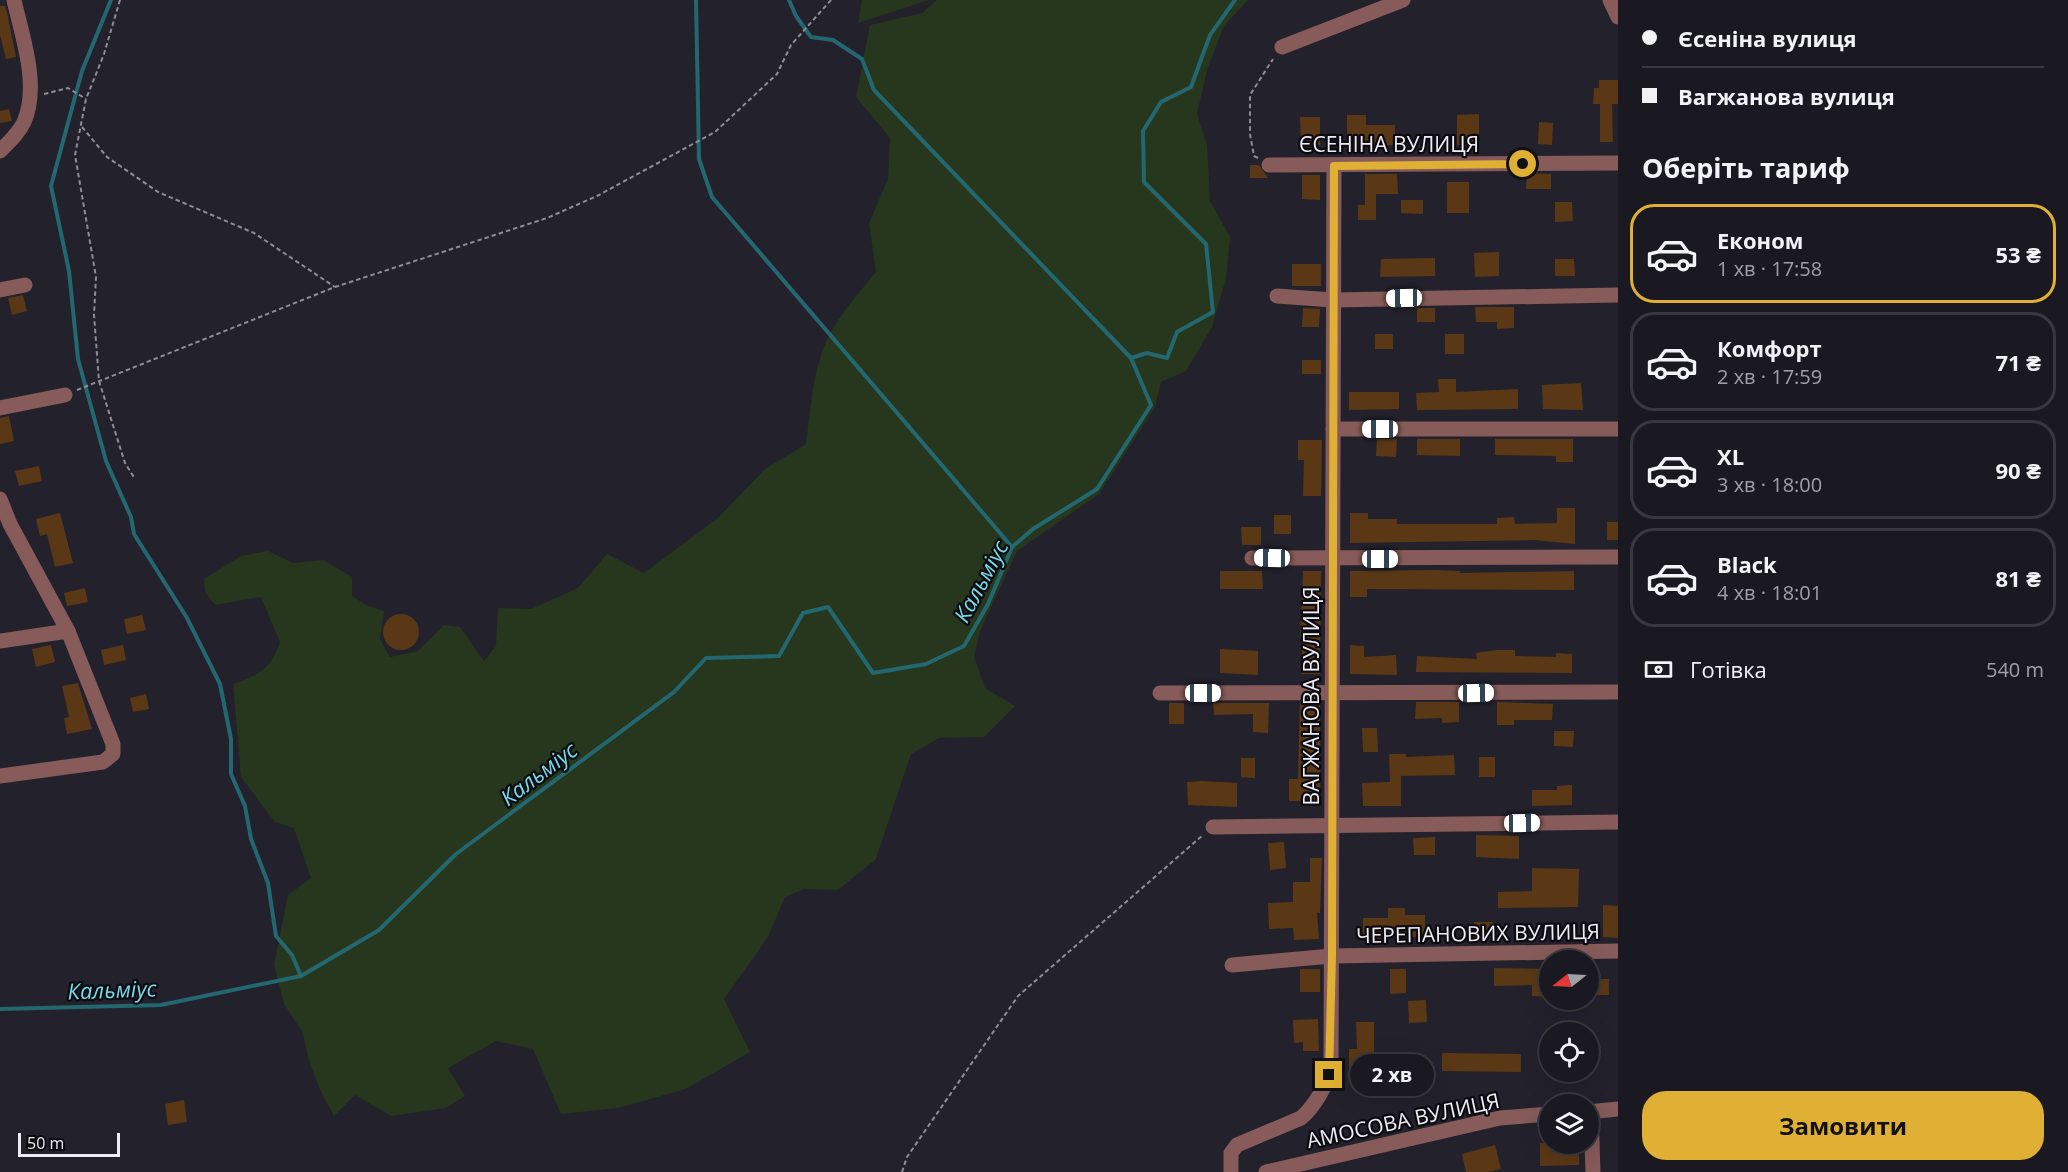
<!DOCTYPE html>
<html lang="uk">
<meta charset="utf-8">
<style>
:root{--surface:#1a1921;--page:#27262e;--text:#f1f3f6;--muted:#9fa0a5;--line:#38383f;--accent:#e0b034}
body{margin:0;font-family:"Open Sans",sans-serif;background:var(--page);color:var(--text);height:100vh;display:flex;flex-direction:column;font-size:22px;white-space:nowrap}
*{box-sizing:border-box;margin:0}
p{font-size:20px;color:var(--muted)}
.icon{flex:none;width:33px;height:33px;fill:none;stroke:currentColor;stroke-width:2;stroke-linecap:round;stroke-linejoin:round}
.map{position:relative;flex:1;overflow:hidden}
.drawer{display:flex;flex-direction:column;background:var(--surface);width:450px}
.drawer>*{flex:none}
.top-card{display:grid;align-content:center;height:132px;padding:0 24px;background:var(--surface)}
.needle{width:39px;rotate:252deg}
.buttons{position:absolute;left:1539px;top:950px;display:grid;gap:12px}
.buttons a{display:grid;place-items:center;width:60px;height:60px;border-radius:50%;background:var(--surface);box-shadow:0 6px 24px #0002,0 0 0 2px var(--line);font-size:30px}
.scale{position:absolute;left:18px;bottom:15px;width:102px;box-sizing:border-box;padding-left:6px;border:3px solid #eeecf4;border-top:0;font-size:16px;line-height:21px;white-space:nowrap;color:#eeecf4;-webkit-text-stroke:4px #0c0b10;paint-order:stroke}
.end{position:absolute;width:27px;height:27px;margin:-14px;border:8px solid #e0b034;background:#111;box-shadow:0 0 0 3px #111}
.from{border-radius:50%}
.bubble{position:absolute;height:42px;border-radius:21px;background:var(--surface);box-shadow:0 6px 24px #0002,0 0 0 2px var(--line);font-size:20px;font-weight:700;line-height:42px;text-align:center}
.car{position:absolute;width:18px;height:36px;margin:-18px -9px;border-radius:8px;box-shadow:0 0 4px 2px #0007;background:linear-gradient(#fff 24%,#345 0 40%,#fff 0 76%,#345 0 86%,#fff 0)}
.top-card b{display:flex;align-items:center;gap:21px;height:57px;font-size:22px}
.top-card b+b{border-top:2px solid var(--line)}
.top-card i{width:15px;height:15px;background:var(--text)}
ul{padding:0;list-style:none}
li{display:flex;align-items:center;gap:18px;height:99px;margin:0 12px 9px;padding:0 12px;border:3px solid var(--line);border-radius:24px}
li div{flex:1}
li b{display:block;font-size:22px}
li em{font-style:normal;font-weight:700}
li.active{border-color:var(--accent)}
li>.icon{width:54px;height:54px;stroke-width:1.5}
h2{padding:0 24px;font-size:27px;line-height:72px}
.pay{display:flex;align-items:center;gap:15px;height:66px;padding:0 24px;font-size:22px}
.pay p{margin-inline-start:auto}
.action{display:flex;gap:12px;margin-top:auto;padding:12px 24px}
.action a{flex:1;height:69px;border-radius:24px;background:var(--accent);color:#111;font-size:24px;font-weight:700;line-height:69px;text-align:center}
main{display:flex;flex:1;min-height:0}
.map>svg:first-child{display:block}
.green{fill:#26371d}
.lines{fill:none;stroke-linecap:round;stroke-linejoin:round}
.stream{stroke:#236771;stroke-width:4}
.building{fill:#5a3815}
.path{stroke:#8e8c95;stroke-width:2;stroke-dasharray:4.5 3;stroke-linecap:butt}
.minor{stroke:#865b59;stroke-width:15}
.route{stroke:#e0b034;stroke-width:8}
.labels{text-anchor:middle;dominant-baseline:central;stroke-width:4.5;stroke-linejoin:round;paint-order:stroke}
.street-label{font-size:21px;fill:#eeecf4;stroke:#0c0b10}
.water-label{font-size:22px;font-style:italic;fill:#75dcec;stroke:#0c0b10}
</style>
<main>
<div class="map">
<svg width="1618" height="1172" viewBox="0 0 1618 1172">
<rect width="100%" height="100%" fill="#23212c"/>
<g class="green">
<path d="M 862,0 L 929,0 L 858,23 Z"/>
<path d="M 937,0 L 1248,0 L 1224,26 L 1207,70 L 1197,114 L 1207,145 L 1210,201 L 1230,237 L 1226,278 L 1212,327 L 1186,371 L 1161,382 L 1155,407 L 1099,494 L 1017,551 L 980,631 L 974,657 L 985,688 L 1015,706 L 984,737 L 939,738 L 911,754 L 876,859 L 838,890 L 804,889 L 785,897 L 768,937 L 724,999 L 750,1052 L 686,1089 L 618,1108 L 561,1114 L 533,1049 L 496,1041 L 448,1068 L 465,1096 L 446,1108 L 391,1116 L 355,1095 L 334,1116 L 320,1090 L 308,1057 L 303,1033 L 284,1004 L 274,965 L 288,895 L 311,878 L 294,828 L 275,822 L 241,777 L 233,684 C 259,675 271,669 280,642 L 261,597 L 215,605 L 205,592 L 204,579 L 241,556 L 268,551 L 293,563 L 323,560 L 352,577 L 352,596 L 366,605 L 384,611 L 380,639 L 390,657 L 418,651 L 444,625 L 460,627 L 484,661 L 496,646 L 498,608 L 531,609 L 578,588 L 607,554 L 644,573 L 718,518 L 765,469 L 806,444 C 810,414 812,381 822,352 C 833,322 856,296 876,272 L 869,223 L 888,179 L 890,138 L 856,97 L 870,25 L 922,13 Z"/>
</g>
<g class="lines">
<g class="stream">
<path d="M 111,0 L 82,71 L 51,186 L 69,271 L 78,359 L 106,461 L 131,517 L 134,534 L 187,618 L 220,684 L 231,739 L 231,774 L 245,806 L 251,839 L 268,883 L 276,936 L 292,955 L 301,976"/>
<path d="M 696,0 L 699,159 L 712,197 L 1012,547"/>
<path d="M 789,0 L 796,16 L 811,37 L 833,40 L 862,59 L 874,90 L 1131,358"/>
<path d="M 0,1009 L 161,1005 L 301,976 L 379,930 L 456,854 L 674,692 L 706,658 L 779,656 L 803,613 L 828,607 L 873,673 L 926,664 L 964,646 L 988,604 L 1012,547 L 1033,529 L 1097,489 L 1151,405 L 1131,358 L 1147,353 L 1167,358 L 1177,332 L 1213,312 L 1206,244 L 1144,182 L 1143,131 L 1161,102 L 1191,87 L 1210,35 L 1235,0"/>
</g>
</g>
<g class="building">
<path d="M 0,6 L 5,6 L 7,12 L 16,57 L 6,59 L 0,35 Z"/>
<path d="M 1599,80 L 1618,80 L 1618,104 L 1612,104 L 1613,142 L 1600,142 L 1600,104 L 1593,104 L 1594,88 L 1599,88 Z"/>
<path d="M 9,109 L 12,121 L 0,123 L 0,111 Z"/>
<path d="M 1479,114 L 1479,145 L 1457,145 L 1457,115 Z"/>
<path d="M 1347,115 L 1366,115 L 1366,125 L 1395,125 L 1395,145 L 1347,146 Z"/>
<path d="M 1300,117 L 1320,117 L 1320,145 L 1301,146 Z"/>
<path d="M 1539,122 L 1553,123 L 1552,145 L 1538,144 Z"/>
<path d="M 1250,165 L 1259,165 L 1268,178 L 1250,178 Z"/>
<path d="M 1527,173 L 1551,174 L 1551,189 L 1526,189 Z"/>
<path d="M 1365,174 L 1397,174 L 1398,194 L 1376,194 L 1376,220 L 1358,220 L 1358,205 L 1365,205 Z"/>
<path d="M 1302,175 L 1320,175 L 1320,200 L 1302,199 Z"/>
<rect x="1447" y="182" width="22" height="31"/>
<path d="M 1401,200 L 1423,200 L 1423,214 L 1401,213 Z"/>
<path d="M 1555,202 L 1572,202 L 1573,221 L 1555,222 Z"/>
<path d="M 1499,252 L 1499,276 L 1475,277 L 1474,253 Z"/>
<path d="M 1435,258 L 1435,276 L 1380,277 L 1381,259 Z"/>
<path d="M 1555,259 L 1574,259 L 1575,276 L 1555,276 Z"/>
<rect x="1292" y="264" width="29" height="22"/>
<path d="M 23,295 L 27,311 L 12,315 L 8,298 Z"/>
<path d="M 1475,307 L 1514,307 L 1514,328 L 1497,329 L 1497,322 L 1476,322 Z"/>
<path d="M 1303,308 L 1320,309 L 1319,327 L 1302,327 Z"/>
<rect x="1417" y="308" width="18" height="14"/>
<rect x="1375" y="334" width="18" height="15"/>
<rect x="1445" y="334" width="19" height="20"/>
<rect x="1302" y="360" width="19" height="14"/>
<path d="M 1438,379 L 1456,379 L 1456,392 L 1518,389 L 1518,409 L 1417,410 L 1416,393 L 1439,392 Z"/>
<path d="M 1581,383 L 1583,410 L 1543,409 L 1542,385 Z"/>
<path d="M 1349,392 L 1399,392 L 1399,409 L 1349,410 Z"/>
<path d="M 9,416 L 14,441 L 0,444 L 0,418 Z"/>
<path d="M 1377,439 L 1397,439 L 1396,457 L 1376,456 Z"/>
<path d="M 1417,439 L 1460,439 L 1460,456 L 1417,455 Z"/>
<path d="M 1495,439 L 1573,439 L 1573,462 L 1556,462 L 1556,456 L 1495,455 Z"/>
<path d="M 1298,440 L 1322,440 L 1321,496 L 1303,496 L 1304,460 L 1298,460 Z"/>
<path d="M 39,466 L 42,481 L 19,486 L 15,471 Z"/>
<path d="M 1557,508 L 1575,508 L 1575,544 L 1534,540 L 1350,543 L 1350,513 L 1368,513 L 1368,519 L 1397,519 L 1397,524 L 1497,524 L 1497,518 L 1514,517 L 1515,524 L 1557,523 Z"/>
<path d="M 60,513 L 73,563 L 55,567 L 47,534 L 40,536 L 36,519 Z"/>
<rect x="1274" y="515" width="17" height="19"/>
<rect x="1607" y="522" width="11" height="18"/>
<path d="M 1241,527 L 1261,527 L 1261,545 L 1242,545 Z"/>
<path d="M 1435,570 L 1460,571 L 1460,573 L 1574,571 L 1574,590 L 1367,589 L 1367,597 L 1350,597 L 1350,571 Z"/>
<path d="M 1220,571 L 1262,571 L 1263,589 L 1220,589 Z"/>
<path d="M 1303,571 L 1321,571 L 1320,674 L 1302,674 L 1302,638 L 1300,638 Z"/>
<path d="M 85,588 L 88,602 L 67,606 L 64,593 Z"/>
<circle cx="401" cy="632" r="18"/>
<path d="M 142,615 L 146,630 L 127,634 L 124,619 Z"/>
<path d="M 51,645 L 55,662 L 36,667 L 32,649 Z"/>
<path d="M 123,645 L 126,660 L 104,665 L 101,650 Z"/>
<path d="M 1350,645 L 1364,646 L 1364,657 L 1396,655 L 1397,675 L 1350,674 Z"/>
<path d="M 1220,649 L 1258,651 L 1258,675 L 1220,673 Z"/>
<path d="M 1497,650 L 1515,650 L 1515,656 L 1556,657 L 1556,653 L 1572,654 L 1572,673 L 1416,672 L 1417,656 L 1477,659 L 1476,653 Z"/>
<path d="M 78,683 L 92,729 L 67,734 L 64,718 L 69,717 L 62,686 Z"/>
<path d="M 146,694 L 149,709 L 133,712 L 130,698 Z"/>
<path d="M 1300,702 L 1320,702 L 1320,801 L 1289,801 L 1289,779 L 1298,779 Z"/>
<path d="M 1416,702 L 1459,702 L 1459,722 L 1442,723 L 1442,718 L 1415,719 Z"/>
<path d="M 1497,702 L 1553,704 L 1552,720 L 1514,720 L 1514,725 L 1497,725 Z"/>
<rect x="1169" y="703" width="15" height="21"/>
<path d="M 1213,703 L 1269,703 L 1268,733 L 1253,732 L 1253,714 L 1214,715 Z"/>
<path d="M 1362,728 L 1377,728 L 1378,752 L 1363,752 Z"/>
<path d="M 1554,731 L 1574,731 L 1573,747 L 1554,746 Z"/>
<path d="M 1389,754 L 1406,754 L 1406,757 L 1454,755 L 1455,775 L 1401,776 L 1401,806 L 1363,806 L 1362,783 L 1390,782 Z"/>
<rect x="1479" y="757" width="16" height="20"/>
<path d="M 1241,758 L 1255,758 L 1255,778 L 1241,777 Z"/>
<path d="M 1202,781 L 1237,783 L 1237,807 L 1188,805 L 1187,782 Z"/>
<path d="M 1572,785 L 1572,805 L 1532,806 L 1532,790 L 1557,790 L 1557,786 Z"/>
<path d="M 1476,835 L 1519,836 L 1519,859 L 1476,857 Z"/>
<path d="M 1435,837 L 1435,855 L 1414,855 L 1413,838 Z"/>
<path d="M 1284,842 L 1286,868 L 1270,870 L 1268,843 Z"/>
<path d="M 1310,858 L 1322,858 L 1320,913 L 1317,913 L 1319,939 L 1294,940 L 1293,928 L 1269,929 L 1268,903 L 1293,902 L 1293,882 L 1310,882 Z"/>
<path d="M 1532,868 L 1579,869 L 1578,907 L 1498,908 L 1498,892 L 1532,891 Z"/>
<path d="M 1603,905 L 1618,906 L 1618,938 L 1603,937 Z"/>
<path d="M 1388,908 L 1405,908 L 1405,915 L 1425,915 L 1425,937 L 1381,937 L 1380,940 L 1363,940 L 1363,918 L 1388,918 Z"/>
<path d="M 1474,922 L 1493,922 L 1494,938 L 1474,938 Z"/>
<path d="M 1494,968 L 1550,969 L 1550,997 L 1532,996 L 1532,985 L 1494,986 Z"/>
<rect x="1300" y="969" width="20" height="23"/>
<path d="M 1390,969 L 1406,969 L 1406,993 L 1390,994 Z"/>
<rect x="1595" y="979" width="14" height="16"/>
<path d="M 1426,1000 L 1427,1022 L 1409,1023 L 1408,1001 Z"/>
<path d="M 1318,1019 L 1319,1051 L 1303,1051 L 1303,1042 L 1294,1043 L 1293,1020 Z"/>
<path d="M 1356,1022 L 1374,1022 L 1374,1055 L 1405,1055 L 1406,1072 L 1349,1073 L 1349,1049 L 1357,1049 Z"/>
<path d="M 1442,1053 L 1521,1054 L 1521,1072 L 1442,1071 Z"/>
<path d="M 184,1100 L 187,1122 L 168,1125 L 165,1104 Z"/>
<path d="M 1540,1143 L 1579,1143 L 1579,1165 L 1540,1166 Z"/>
<path d="M 1495,1145 L 1501,1169 L 1488,1172 L 1466,1172 L 1462,1154 Z"/>
</g>
<g class="lines">
<g class="path">
<path d="M 120,0 L 104,54 L 86,99 L 75,155 L 96,277 L 94,315 L 99,381 L 125,463 L 135,479"/>
<path d="M 44,94 L 68,88 L 86,99"/>
<path d="M 82,127 L 107,157 L 158,192 L 254,233 L 335,287"/>
<path d="M 1258,158 L 1254,156 L 1250,134 L 1250,95 L 1273,59"/>
<path d="M 77,390 L 335,287 L 547,218 L 597,196 L 715,132 L 777,74 L 791,45 L 831,0"/>
<path d="M 902,1172 L 907,1157 L 1018,996 L 1203,835"/>
</g>
<g class="minor">
<path d="M 1610,0 L 1618,17"/>
<path d="M 1282,47 L 1403,0"/>
<path d="M 0,151 C 9,142 19,133 24,122 C 40,85 22,36 14,0"/>
<path d="M 1269,165 L 1618,163"/>
<path d="M 0,290 L 25,285"/>
<path d="M 1277,296 L 1333,300 L 1618,295"/>
<path d="M 0,408 L 65,395"/>
<path d="M 1333,429 L 1618,429"/>
<path d="M 0,499 L 10,524 L 68,631 L 113,744 L 113,754 L 103,762 L 0,776"/>
<path d="M 1252,558 L 1618,557"/>
<path d="M 0,641 L 68,631"/>
<path d="M 1160,693 L 1618,692"/>
<path d="M 1213,827 L 1618,822"/>
<path d="M 1232,965 L 1332,956 L 1618,951"/>
<path d="M 1588,1112 L 1618,1109"/>
<path d="M 1591,1112 L 1593,1172"/>
<path d="M 1231,1172 L 1231,1153 L 1237,1145 L 1301,1118 C 1314,1107 1328,1084 1331,1066 L 1334,166"/>
<path d="M 1266,1172 L 1500,1118 L 1550,1114"/>
</g>
</g>
<g class="lines">
<path class="route" d="M 1329,1075 L 1332,956 L 1334,166 L 1523,164"/>
</g>
<g class="labels">
<g class="street-label">
<text x="1389" y="144">ЄСЕНІНА ВУЛИЦЯ</text>
<text transform="translate(1311 696) rotate(-90)">ВАГЖАНОВА ВУЛИЦЯ</text>
<text transform="translate(1478 933) rotate(-1)">ЧЕРЕПАНОВИХ ВУЛИЦЯ</text>
<text transform="translate(1403 1120) rotate(-12)">АМОСОВА ВУЛИЦЯ</text>
</g>
<g class="water-label">
<text transform="translate(980 581) rotate(-62)">Кальміус</text>
<text transform="translate(538 773) rotate(-37)">Кальміус</text>
<text transform="translate(112 989) rotate(-2)">Кальміус</text>
</g>
</g>
</svg>
<div class="buttons">
<a><svg class="needle" viewBox="-14 -14 28 28"><path d="M0-13l5 13h-10z" fill="#e53935"/><path d="M0 13l5-13h-10z" fill="#9fa0a5"/></svg></a>
<a><svg class="icon" aria-label="locate" viewBox="0 0 24 24"><circle cx="12" cy="12" r="6"/><path d="M12 2v4M12 18v4M2 12h4M18 12h4"/></svg></a>
<a><svg class="icon" aria-label="layers" viewBox="0 0 24 24"><path d="M12 4l9 5-9 5-9-5zM3 14l9 5 9-5"/></svg></a>
</div>
<div class="scale">50 m</div>
<i class="end from" style="left:1523px;top:164px"></i>
<i class="end" style="left:1329px;top:1075px"></i>
<div class="bubble" style="left:1350px;top:1054px;width:84px">2 хв</div>
<i class="car" style="left:1404px;top:298px;rotate:269deg"></i>
<i class="car" style="left:1380px;top:429px;rotate:270deg"></i>
<i class="car" style="left:1272px;top:558px;rotate:271deg"></i>
<i class="car" style="left:1380px;top:559px;rotate:90deg"></i>
<i class="car" style="left:1203px;top:693px;rotate:90deg"></i>
<i class="car" style="left:1476px;top:693px;rotate:89deg"></i>
<i class="car" style="left:1522px;top:823px;rotate:89deg"></i>
</div>
<section class="drawer">
<div class="top-card">
<b><i class="from"></i>Єсеніна вулиця</b>
<b><i></i>Вагжанова вулиця</b>
</div>
<h2>Оберіть тариф</h2>
<ul>
<li class="active"><svg class="icon" aria-label="car" viewBox="0 0 24 24"><path d="M5 17H2v-5l4-1 3-4h7l3 4 3 1v5h-3M9 17h6M6 11h13"/><circle cx="7" cy="17" r="2"/><circle cx="17" cy="17" r="2"/></svg><div><b>Економ</b><p>1 хв · 17:58</p></div><em>53 ₴</em></li>
<li><svg class="icon" aria-label="car" viewBox="0 0 24 24"><path d="M5 17H2v-5l4-1 3-4h7l3 4 3 1v5h-3M9 17h6M6 11h13"/><circle cx="7" cy="17" r="2"/><circle cx="17" cy="17" r="2"/></svg><div><b>Комфорт</b><p>2 хв · 17:59</p></div><em>71 ₴</em></li>
<li><svg class="icon" aria-label="car" viewBox="0 0 24 24"><path d="M5 17H2v-5l4-1 3-4h7l3 4 3 1v5h-3M9 17h6M6 11h13"/><circle cx="7" cy="17" r="2"/><circle cx="17" cy="17" r="2"/></svg><div><b>XL</b><p>3 хв · 18:00</p></div><em>90 ₴</em></li>
<li><svg class="icon" aria-label="car" viewBox="0 0 24 24"><path d="M5 17H2v-5l4-1 3-4h7l3 4 3 1v5h-3M9 17h6M6 11h13"/><circle cx="7" cy="17" r="2"/><circle cx="17" cy="17" r="2"/></svg><div><b>Black</b><p>4 хв · 18:01</p></div><em>81 ₴</em></li>
</ul>
<div class="pay"><svg class="icon" aria-label="cash" viewBox="0 0 24 24"><path d="M3 7h18v10H3z"/><circle cx="12" cy="12" r="2"/></svg>Готівка<p>540 m</p></div>
<div class="action"><a>Замовити</a></div>
</section>
</main>
